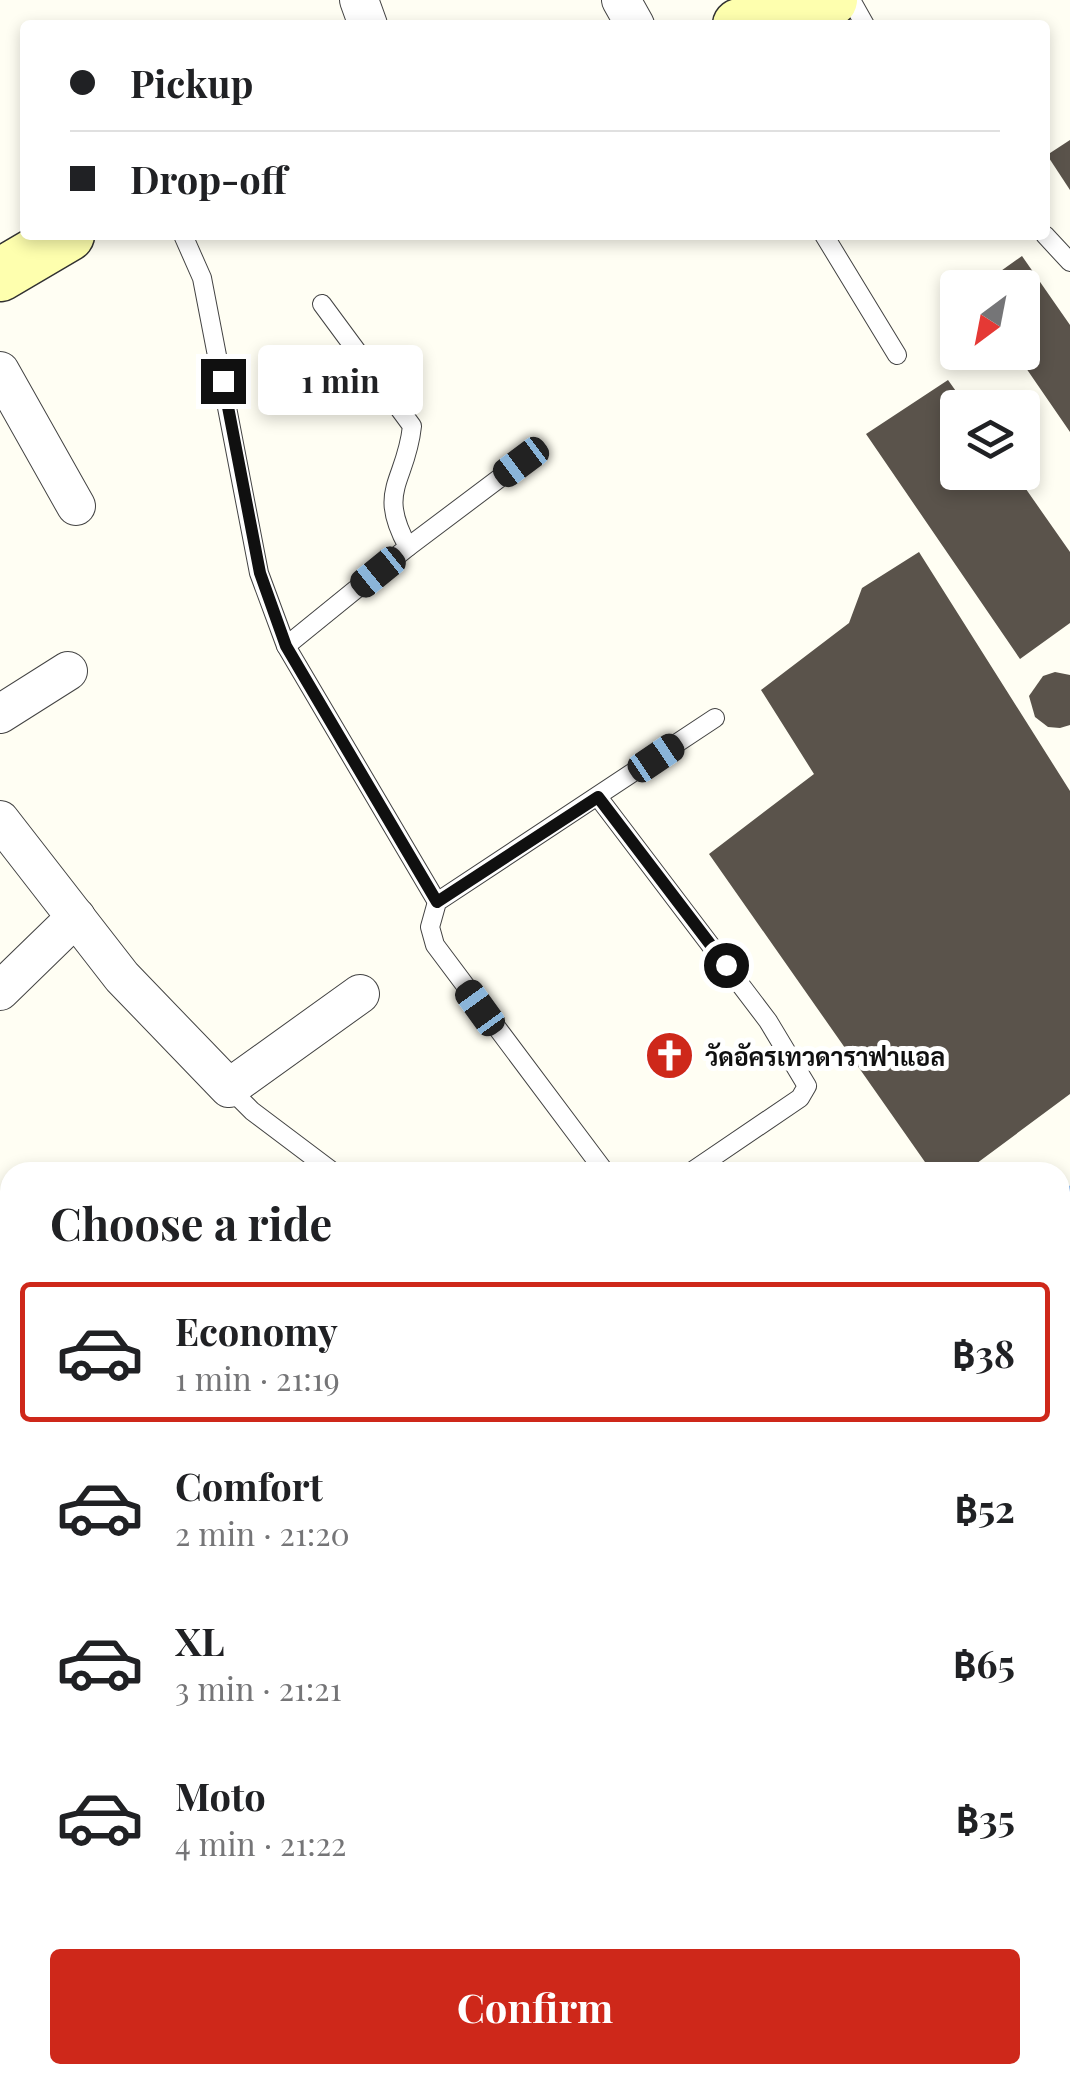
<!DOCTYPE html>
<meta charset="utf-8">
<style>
:root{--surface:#fff;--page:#f2f2f2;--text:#202124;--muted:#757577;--line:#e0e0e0;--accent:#ce281a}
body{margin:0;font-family:"Playfair Display",Sarabun,serif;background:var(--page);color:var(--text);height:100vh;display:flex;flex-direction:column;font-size:38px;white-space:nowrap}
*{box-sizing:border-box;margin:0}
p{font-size:32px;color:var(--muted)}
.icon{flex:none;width:55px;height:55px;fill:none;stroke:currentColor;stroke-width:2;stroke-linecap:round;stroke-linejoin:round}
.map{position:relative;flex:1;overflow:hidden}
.drawer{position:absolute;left:0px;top:1162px;width:1070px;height:922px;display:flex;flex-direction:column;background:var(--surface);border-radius:30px 30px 0 0;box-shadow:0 5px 15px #0003}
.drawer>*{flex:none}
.banner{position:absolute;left:20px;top:20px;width:1030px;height:220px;border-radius:10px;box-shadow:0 5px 15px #0003;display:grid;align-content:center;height:220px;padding:0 50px;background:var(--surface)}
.needle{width:65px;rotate:212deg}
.tools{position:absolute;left:940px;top:270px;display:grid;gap:20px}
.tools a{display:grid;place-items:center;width:100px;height:100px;border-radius:10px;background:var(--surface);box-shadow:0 5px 15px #0003;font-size:50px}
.end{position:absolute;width:45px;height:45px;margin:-22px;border:12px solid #101010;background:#fff;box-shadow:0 0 0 5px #fff}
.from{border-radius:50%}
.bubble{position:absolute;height:70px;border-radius:10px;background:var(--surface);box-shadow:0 5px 15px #0003;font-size:32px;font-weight:700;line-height:70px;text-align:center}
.car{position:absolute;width:30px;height:60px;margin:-30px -15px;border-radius:12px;box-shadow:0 0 8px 2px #0007;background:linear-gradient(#222 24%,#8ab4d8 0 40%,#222 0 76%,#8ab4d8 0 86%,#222 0)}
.banner b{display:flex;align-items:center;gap:35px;height:95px;font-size:38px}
.banner b+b{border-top:2px solid var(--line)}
.banner i{width:25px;height:25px;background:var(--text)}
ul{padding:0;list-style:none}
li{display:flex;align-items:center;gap:30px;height:140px;margin:0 20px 15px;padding:0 30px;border:5px solid transparent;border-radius:10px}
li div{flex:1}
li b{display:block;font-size:38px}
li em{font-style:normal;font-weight:700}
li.active{border-color:var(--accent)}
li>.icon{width:90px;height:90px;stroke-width:1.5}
h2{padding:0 50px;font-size:45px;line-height:120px}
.cta{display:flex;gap:20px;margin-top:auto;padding:20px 50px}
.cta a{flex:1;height:115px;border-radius:10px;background:var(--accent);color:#fff;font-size:40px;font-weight:700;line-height:115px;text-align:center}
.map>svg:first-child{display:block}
.water{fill:#b3d7fc;stroke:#3382da;stroke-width:2.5}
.building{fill:#5a534b}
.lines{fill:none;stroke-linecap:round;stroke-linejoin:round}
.lane-casing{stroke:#434343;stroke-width:20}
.street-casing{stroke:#434343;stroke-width:40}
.secondary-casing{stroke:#323232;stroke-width:55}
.lane{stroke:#fff;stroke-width:18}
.street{stroke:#fff;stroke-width:38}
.secondary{stroke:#feffae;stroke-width:52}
.route{stroke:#101010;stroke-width:12}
.labels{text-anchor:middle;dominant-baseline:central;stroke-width:10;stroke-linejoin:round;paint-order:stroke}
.poi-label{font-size:25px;font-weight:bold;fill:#101010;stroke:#fff;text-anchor:start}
</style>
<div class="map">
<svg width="1070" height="2083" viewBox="0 0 1070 2083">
<rect width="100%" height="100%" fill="#fffef3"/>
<path class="water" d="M 1070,1187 L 1070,2083 L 0,2083 L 0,1733 L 10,1727 L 10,2075 L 1060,2075 L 1060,1193 Z"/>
<g class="building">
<path d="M 1070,140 L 1070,190 L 1047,155 Z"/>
<path d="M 1022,256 L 1070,325 L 1070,432 L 1015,352 L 1022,352 L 1022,288 L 977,288 Z"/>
<path d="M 948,380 L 968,408 L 958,408 L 958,472 L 1014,472 L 1070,552 L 1070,623 L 1020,659 L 866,434 Z"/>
<path d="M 919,552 L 1070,791 L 1070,1094 L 965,1172 L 932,1172 L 709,854 L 814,774 L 761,690 L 849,623 L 862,588 Z"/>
<path d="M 1055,672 L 1070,675 L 1070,725 L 1060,728 L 1048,727 L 1035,717 L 1029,696 L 1043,676 Z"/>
</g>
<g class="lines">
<defs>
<g id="lane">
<path d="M 851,0 L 865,25"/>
<path d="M 183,235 L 202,278 L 259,573 L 286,646 L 437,902"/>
<path d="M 824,235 L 897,355"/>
<path d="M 1045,235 L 1070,262"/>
<path d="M 408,547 L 521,462"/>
<path d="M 286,646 L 408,547 C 376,489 406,483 412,426 L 322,304"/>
<path d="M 598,797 L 768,1021 L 807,1086 L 800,1098 L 691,1172"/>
<path d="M 229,1088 L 252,1111 L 333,1172"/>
<path d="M 605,1172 L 435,945 L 430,927 L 437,902 L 715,718"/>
<path d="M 0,1457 L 10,1471"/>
</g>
<g id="street">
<path d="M 359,0 L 368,25"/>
<path d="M 621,0 L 635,25"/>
<path d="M 0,371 L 76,506"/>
<path d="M 0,714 L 68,671"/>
<path d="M 0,820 L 122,977 L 229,1088 L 360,994"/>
<path d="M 0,991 L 76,917"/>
<path d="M 0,1382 L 10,1374"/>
</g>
<g id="secondary">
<path d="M 739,25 L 831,0"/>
<path d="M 0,275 L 68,235"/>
</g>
</defs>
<use href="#lane" class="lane-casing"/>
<use href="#street" class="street-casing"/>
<use href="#secondary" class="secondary-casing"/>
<use href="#lane" class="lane"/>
<use href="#street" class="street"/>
<use href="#secondary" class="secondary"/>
</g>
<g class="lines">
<path class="route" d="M 223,381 L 260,573 L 286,646 L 437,902 L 598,797 L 726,965"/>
</g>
<defs>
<symbol id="church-disc" viewBox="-11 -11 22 22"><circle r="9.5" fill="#ce281a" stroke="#fff"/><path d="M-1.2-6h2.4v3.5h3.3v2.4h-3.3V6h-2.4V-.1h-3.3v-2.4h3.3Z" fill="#fff"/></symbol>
</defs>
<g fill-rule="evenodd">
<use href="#church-disc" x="642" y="1028" width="55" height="55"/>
</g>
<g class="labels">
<g class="poi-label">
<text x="705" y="1055">วัดอัครเทวดาราฟาแอล</text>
</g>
</g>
</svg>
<div class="tools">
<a><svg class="needle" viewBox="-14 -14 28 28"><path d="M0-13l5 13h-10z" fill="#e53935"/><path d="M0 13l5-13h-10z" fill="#757577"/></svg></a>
<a><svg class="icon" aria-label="layers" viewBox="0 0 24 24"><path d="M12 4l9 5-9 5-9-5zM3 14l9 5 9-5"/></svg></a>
</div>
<i class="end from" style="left:726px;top:965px"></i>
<i class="end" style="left:223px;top:381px"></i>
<div class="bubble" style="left:258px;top:345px;width:165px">1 min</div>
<i class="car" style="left:521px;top:462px;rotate:233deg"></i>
<i class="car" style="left:378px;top:572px;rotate:231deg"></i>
<i class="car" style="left:656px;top:758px;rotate:56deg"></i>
<i class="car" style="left:480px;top:1008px;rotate:324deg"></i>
<div class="banner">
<b><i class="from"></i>Pickup</b>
<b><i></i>Drop-off</b>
</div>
<section class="drawer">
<h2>Choose a ride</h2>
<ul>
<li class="active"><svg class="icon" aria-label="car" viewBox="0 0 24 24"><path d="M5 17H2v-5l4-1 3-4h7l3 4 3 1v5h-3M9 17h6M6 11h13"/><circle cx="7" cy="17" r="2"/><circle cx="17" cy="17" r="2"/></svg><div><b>Economy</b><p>1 min · 21:19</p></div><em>฿38</em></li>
<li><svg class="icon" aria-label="car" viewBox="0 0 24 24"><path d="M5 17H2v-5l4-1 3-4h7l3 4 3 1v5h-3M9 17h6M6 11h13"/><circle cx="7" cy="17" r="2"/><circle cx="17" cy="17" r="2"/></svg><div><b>Comfort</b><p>2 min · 21:20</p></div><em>฿52</em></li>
<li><svg class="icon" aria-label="car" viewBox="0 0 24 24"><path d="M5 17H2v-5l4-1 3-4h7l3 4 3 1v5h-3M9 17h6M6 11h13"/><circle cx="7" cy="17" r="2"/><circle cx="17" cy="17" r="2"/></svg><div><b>XL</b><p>3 min · 21:21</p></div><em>฿65</em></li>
<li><svg class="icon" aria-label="car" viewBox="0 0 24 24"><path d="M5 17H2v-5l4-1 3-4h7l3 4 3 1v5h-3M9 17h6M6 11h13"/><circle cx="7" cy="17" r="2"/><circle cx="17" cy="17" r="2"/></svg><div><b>Moto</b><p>4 min · 21:22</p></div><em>฿35</em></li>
</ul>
<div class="cta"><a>Confirm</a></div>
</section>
</div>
